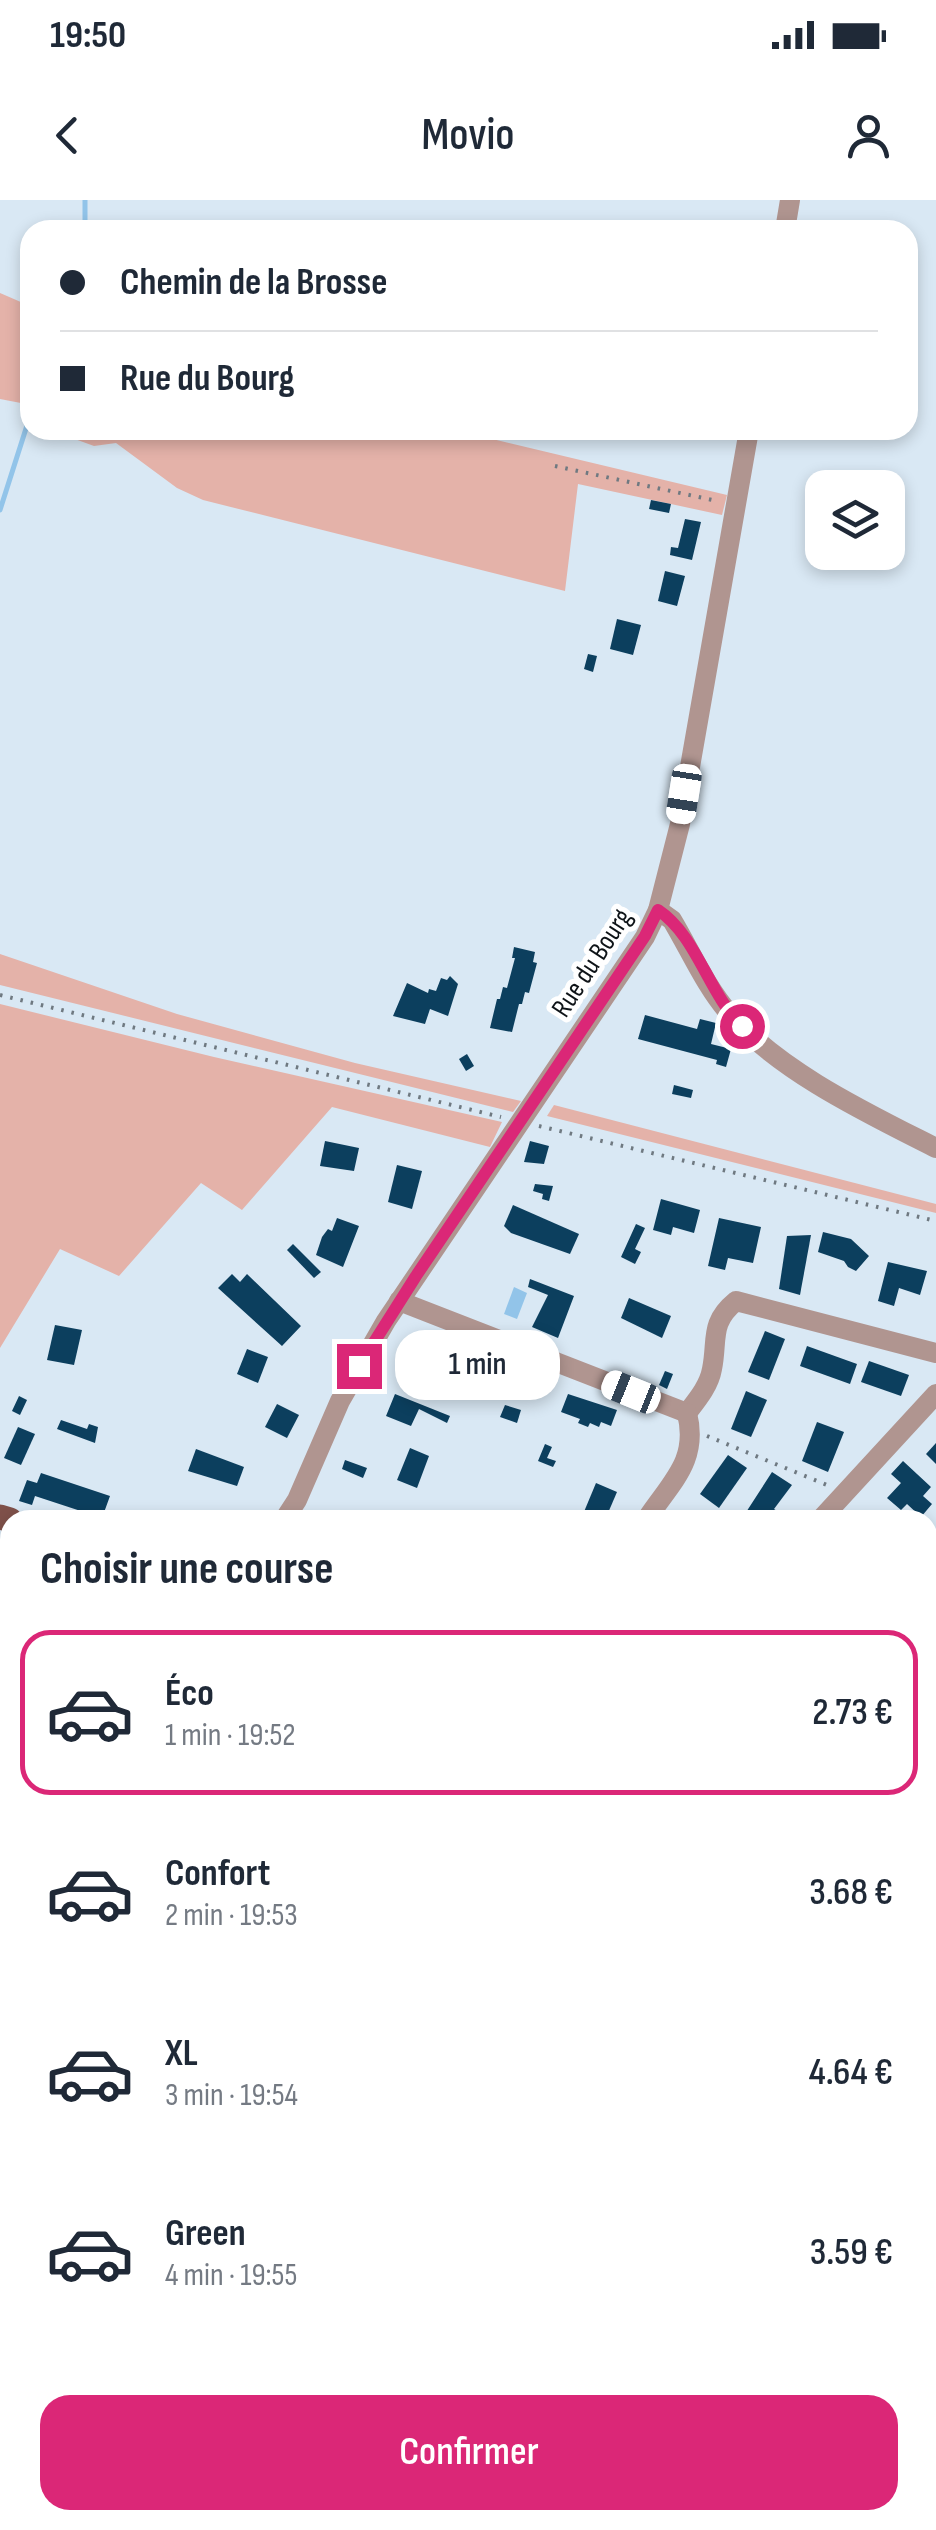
<!DOCTYPE html>
<html lang="fr">
<meta charset="utf-8">
<style>
:root{--surface:#fff;--page:#f6f6f7;--text:#1f2937;--muted:#747a83;--line:#e0e1e3;--accent:#db2777}
body{margin:0;font-family:"Sofia Sans Condensed",sans-serif;background:var(--page);color:var(--text);height:100vh;display:flex;flex-direction:column;font-size:38px;white-space:nowrap}
*{box-sizing:border-box;margin:0}
p{font-size:32px;color:var(--muted)}
.icon{flex:none;width:55px;height:55px;fill:none;stroke:currentColor;stroke-width:2;stroke-linecap:round;stroke-linejoin:round}
.map{position:relative;flex:1;overflow:hidden}
.sheet{position:absolute;left:0px;top:1310px;width:938px;height:1020px;display:flex;flex-direction:column;background:var(--surface);border-radius:30px 30px 0 0;box-shadow:0 5px 15px #0003}
.sheet>*{flex:none}
.top-card{position:absolute;left:20px;top:20px;width:898px;height:220px;border-radius:30px;box-shadow:0 5px 15px #0003;display:grid;align-content:center;height:220px;padding:0 40px;background:var(--surface)}
.fabs{position:absolute;left:805px;top:270px;display:grid;gap:20px}
.fabs a{display:grid;place-items:center;width:100px;height:100px;border-radius:20px;background:var(--surface);box-shadow:0 5px 15px #0003;font-size:50px}
.end{position:absolute;width:45px;height:45px;margin:-22px;border:12px solid #db2777;background:#fff;box-shadow:0 0 0 5px #fff}
.from{border-radius:50%}
.bubble{position:absolute;height:70px;border-radius:30px;background:var(--surface);box-shadow:0 5px 15px #0003;font-size:32px;font-weight:600;line-height:70px;text-align:center}
.car{position:absolute;width:30px;height:60px;margin:-30px -15px;border-radius:12px;box-shadow:0 0 8px 2px #0007;background:linear-gradient(#fff 24%,#345 0 40%,#fff 0 76%,#345 0 86%,#fff 0)}
.top-card b{display:flex;align-items:center;gap:35px;height:95px;font-size:38px}
.top-card b+b{border-top:2px solid var(--line)}
.top-card i{width:25px;height:25px;background:var(--text)}
ul{padding:0;list-style:none}
li{display:flex;align-items:center;gap:30px;height:165px;margin:0 20px 15px;padding:0 20px;border:5px solid transparent;border-radius:30px}
li div{flex:1}
li b{display:block;font-size:38px}
li em{font-style:normal;font-weight:600}
li.selected{border-color:var(--accent)}
li>.icon{width:90px;height:90px;stroke-width:1.5}
h2{padding:0 40px;font-size:45px;line-height:120px}
.button{display:flex;gap:20px;margin-top:auto;padding:20px 40px}
.button a{flex:1;height:115px;border-radius:30px;background:var(--accent);color:#fff;font-size:40px;font-weight:600;line-height:115px;text-align:center}
.status{display:flex;justify-content:space-between;align-items:center;height:70px;padding:0 50px;background:var(--surface);direction:ltr}
.status svg{height:28px;fill:currentColor}
header{display:flex;justify-content:space-between;align-items:center;height:130px;padding:0 40px;background:var(--surface);font-size:45px;font-weight:600}
.map>svg:first-child{display:block}
.green{fill:#e4b2a9}
.water{fill:#92c4e9}
.lines{fill:none;stroke-linecap:round;stroke-linejoin:round}
.stream{stroke:#92c4e9;stroke-width:5}
.building{fill:#0c3f5e}
.path{stroke:#6f7981;stroke-width:4;stroke-dasharray:2.5 8;stroke-linecap:butt}
.minor{stroke:#b09590;stroke-width:20}
.major{stroke:#7f514a;stroke-width:25}
.route{stroke:#db2777;stroke-width:12}
.labels{text-anchor:middle;dominant-baseline:central;stroke-width:10;stroke-linejoin:round;paint-order:stroke}
.street-label{font-size:28px;fill:#0e1317;stroke:#fff}
</style>
<div class="status"><b>19:50</b><svg viewBox="0 0 49 12"><path d="M0 12V9h3v3zM5 12V6h3v6zM10 12V3h3v9zM15 12V0h3v12zM26 1h20v11H26zM47 4h2v5h-2z"/></svg></div>
<header><svg class="icon" aria-label="back" viewBox="0 0 24 24"><path d="M15 5l-7 7 7 7"/></svg>Movio<svg class="icon" aria-label="person" viewBox="0 0 24 24"><circle cx="12" cy="8" r="4"/><path d="M4 21q1-7 8-7t8 7"/></svg></header>
<div class="map">
<svg width="936" height="2330" viewBox="0 0 936 2330">
<rect width="100%" height="100%" fill="#d9e8f4"/>
<g class="green">
<path d="M 0,93 L 30,106 L 30,190 L 26,204 L 0,199 Z"/>
<path d="M 70,230 L 455,230 L 727,295 L 722,315 L 578,284 L 565,391 L 203,300 L 177,288 L 116,243 L 94,246 L 72,238 Z"/>
<path d="M 0,754 L 177,814 L 355,863 L 521,901 L 513,912 L 0,785 Z"/>
<path d="M 0,804 L 214,857 L 502,922 L 490,947 L 332,907 L 242,1010 L 201,983 L 119,1076 L 60,1049 L 0,1148 Z"/>
<path d="M 554,905 L 936,1004 L 936,1013 L 547,916 Z"/>
<path d="M 10,1989 L 10,2320 L 350,2320 L 346,2330 L 0,2330 L 0,1992 Z"/>
<path d="M 489,2320 L 640,2320 L 641,2330 L 497,2330 Z"/>
</g>
<path class="water" d="M 514,1087 L 527,1093 L 517,1119 L 504,1114 Z"/>
<g class="lines">
<g class="stream">
<path d="M 85,0 L 85,30"/>
<path d="M 0,310 L 30,216"/>
</g>
</g>
<g class="building">
<path d="M 651,300 L 671,304 L 669,313 L 649,309 Z"/>
<path d="M 685,319 L 701,322 L 692,360 L 670,355 L 671,347 L 678,348 Z"/>
<path d="M 665,371 L 685,376 L 677,406 L 658,401 Z"/>
<path d="M 617,419 L 641,425 L 633,455 L 610,449 Z"/>
<path d="M 588,454 L 597,456 L 593,472 L 584,469 Z"/>
<path d="M 514,747 L 535,752 L 533,762 L 537,763 L 529,793 L 525,792 L 522,804 L 519,804 L 512,832 L 490,828 L 497,799 L 500,799 L 503,787 L 507,788 L 515,758 L 512,758 Z"/>
<path d="M 450,776 L 458,784 L 448,816 L 430,809 L 425,824 L 393,816 L 407,783 L 428,793 L 429,789 L 436,791 L 441,778 L 447,780 Z"/>
<path d="M 645,815 L 697,829 L 700,819 L 716,823 L 711,844 L 731,849 L 726,867 L 716,864 L 717,860 L 638,839 Z"/>
<path d="M 467,854 L 474,866 L 466,871 L 459,859 Z"/>
<path d="M 674,885 L 693,890 L 691,898 L 672,894 Z"/>
<path d="M 325,941 L 359,948 L 354,971 L 320,966 Z"/>
<path d="M 530,941 L 549,946 L 544,964 L 524,962 Z"/>
<path d="M 397,965 L 422,971 L 412,1009 L 388,1002 Z"/>
<path d="M 535,984 L 553,986 L 549,1001 L 542,999 L 543,994 L 533,991 Z"/>
<path d="M 661,999 L 700,1010 L 694,1033 L 673,1027 L 671,1035 L 653,1030 Z"/>
<path d="M 513,1005 L 579,1034 L 570,1054 L 511,1033 L 504,1026 Z"/>
<path d="M 337,1018 L 359,1026 L 343,1067 L 316,1055 L 322,1037 L 328,1029 L 332,1031 Z"/>
<path d="M 719,1018 L 761,1027 L 753,1063 L 728,1058 L 725,1070 L 708,1066 Z"/>
<path d="M 636,1024 L 645,1028 L 635,1049 L 641,1052 L 635,1064 L 621,1057 Z"/>
<path d="M 823,1032 L 851,1039 L 869,1056 L 856,1071 L 848,1067 L 844,1061 L 818,1052 Z"/>
<path d="M 811,1035 L 800,1095 L 779,1089 L 787,1036 Z"/>
<path d="M 293,1044 L 321,1072 L 314,1078 L 287,1050 Z"/>
<path d="M 888,1062 L 927,1071 L 920,1095 L 899,1088 L 894,1106 L 878,1101 Z"/>
<path d="M 232,1074 L 240,1082 L 247,1074 L 301,1126 L 282,1146 L 218,1088 Z"/>
<path d="M 530,1079 L 574,1096 L 558,1138 L 532,1127 L 548,1095 L 528,1087 Z"/>
<path d="M 629,1098 L 671,1116 L 662,1138 L 621,1118 Z"/>
<path d="M 55,1125 L 82,1130 L 74,1165 L 47,1160 Z"/>
<path d="M 765,1131 L 785,1139 L 769,1180 L 748,1172 Z"/>
<path d="M 450,1143 L 483,1156 L 466,1199 L 444,1189 L 452,1167 L 442,1163 Z"/>
<path d="M 807,1146 L 857,1164 L 850,1184 L 800,1166 Z"/>
<path d="M 247,1149 L 268,1157 L 258,1183 L 237,1174 Z"/>
<path d="M 869,1161 L 909,1175 L 901,1196 L 861,1182 Z"/>
<path d="M 665,1171 L 673,1174 L 667,1189 L 659,1185 Z"/>
<path d="M 746,1191 L 767,1200 L 751,1237 L 731,1229 Z"/>
<path d="M 395,1194 L 450,1216 L 447,1223 L 419,1209 L 411,1226 L 386,1216 Z"/>
<path d="M 568,1194 L 617,1210 L 611,1226 L 601,1222 L 599,1227 L 590,1223 L 588,1227 L 578,1223 L 580,1219 L 561,1212 Z"/>
<path d="M 19,1196 L 27,1200 L 20,1215 L 12,1211 Z"/>
<path d="M 277,1204 L 299,1215 L 287,1238 L 265,1227 Z"/>
<path d="M 505,1205 L 521,1210 L 517,1223 L 500,1217 Z"/>
<path d="M 61,1220 L 87,1229 L 89,1224 L 98,1227 L 95,1243 L 57,1229 Z"/>
<path d="M 817,1222 L 844,1232 L 828,1272 L 802,1261 Z"/>
<path d="M 18,1227 L 35,1234 L 21,1265 L 4,1258 Z"/>
<path d="M 936,1243 L 936,1264 L 926,1254 Z"/>
<path d="M 545,1244 L 552,1247 L 547,1258 L 556,1261 L 553,1267 L 538,1261 Z"/>
<path d="M 410,1248 L 429,1256 L 417,1288 L 397,1280 Z"/>
<path d="M 196,1249 L 244,1267 L 237,1286 L 188,1271 Z"/>
<path d="M 728,1255 L 747,1268 L 719,1308 L 700,1294 Z"/>
<path d="M 345,1260 L 367,1268 L 363,1278 L 342,1269 Z"/>
<path d="M 903,1261 L 931,1287 L 923,1296 L 932,1304 L 921,1317 L 907,1304 L 901,1310 L 887,1298 L 901,1283 L 891,1274 Z"/>
<path d="M 772,1272 L 792,1285 L 774,1309 L 777,1311 L 771,1320 L 741,1320 Z"/>
<path d="M 41,1273 L 110,1296 L 102,1318 L 35,1296 L 32,1305 L 19,1301 L 27,1280 L 37,1283 Z"/>
<path d="M 596,1283 L 617,1292 L 605,1320 L 584,1320 L 581,1319 Z"/>
<path d="M 0,1343 L 10,1346 L 4,1373 L 0,1372 Z"/>
<path d="M 932,1567 L 936,1570 L 936,1597 L 928,1590 L 928,1572 Z"/>
<path d="M 936,1608 L 936,1632 L 928,1637 L 928,1616 Z"/>
<path d="M 0,1651 L 7,1651 L 6,1679 L 0,1679 Z"/>
</g>
<g class="lines">
<g class="path">
<path d="M 555,266 L 717,301"/>
<path d="M 0,795 L 501,917"/>
<path d="M 539,926 L 936,1021"/>
<path d="M 707,1236 L 827,1285"/>
</g>
<g class="minor">
<path d="M 785,30 L 790,0"/>
<path d="M 658,710 L 672,720 C 690,750 706,787 729,813 C 778,871 869,914 936,948"/>
<path d="M 399,1101 L 687,1213"/>
<path d="M 687,1213 C 697,1200 709,1186 712,1169 C 718,1140 709,1123 736,1101 L 936,1153"/>
<path d="M 284,1320 L 297,1300 L 340,1201 L 386,1121 L 645,737 L 658,710 L 680,624 L 749,230"/>
<path d="M 646,1320 C 671,1282 699,1261 687,1213"/>
<path d="M 820,1320 L 936,1194"/>
<path d="M 928,1658 L 936,1652"/>
<path d="M 0,1860 L 10,1857"/>
</g>
<g class="major">
<path d="M 0,1317 L 10,1320"/>
<path d="M 928,1671 L 936,1676"/>
<path d="M 928,1691 L 936,1697"/>
</g>
</g>
<g class="lines">
<path class="route" d="M 359,1166 L 416,1076 L 645,736 L 658,710 C 697,736 708,793 742,826"/>
</g>
<g class="labels">
<g class="street-label">
<text transform="translate(592 763) rotate(-57)">Rue du Bourg</text>
</g>
</g>
</svg>
<div class="fabs">
<a><svg class="icon" aria-label="layers" viewBox="0 0 24 24"><path d="M12 4l9 5-9 5-9-5zM3 14l9 5 9-5"/></svg></a>
</div>
<i class="end from" style="left:742px;top:826px"></i>
<i class="end" style="left:359px;top:1166px"></i>
<div class="bubble" style="left:395px;top:1130px;width:165px">1 min</div>
<i class="car" style="left:684px;top:594px;rotate:189deg"></i>
<i class="car" style="left:631px;top:1192px;rotate:292deg"></i>
<div class="top-card">
<b><i class="from"></i>Chemin de la Brosse</b>
<b><i></i>Rue du Bourg</b>
</div>
<section class="sheet">
<h2>Choisir une course</h2>
<ul>
<li class="selected"><svg class="icon" aria-label="car" viewBox="0 0 24 24"><path d="M5 17H2v-5l4-1 3-4h7l3 4 3 1v5h-3M9 17h6M6 11h13"/><circle cx="7" cy="17" r="2"/><circle cx="17" cy="17" r="2"/></svg><div><b>Éco</b><p>1 min · 19:52</p></div><em>2.73 €</em></li>
<li><svg class="icon" aria-label="car" viewBox="0 0 24 24"><path d="M5 17H2v-5l4-1 3-4h7l3 4 3 1v5h-3M9 17h6M6 11h13"/><circle cx="7" cy="17" r="2"/><circle cx="17" cy="17" r="2"/></svg><div><b>Confort</b><p>2 min · 19:53</p></div><em>3.68 €</em></li>
<li><svg class="icon" aria-label="car" viewBox="0 0 24 24"><path d="M5 17H2v-5l4-1 3-4h7l3 4 3 1v5h-3M9 17h6M6 11h13"/><circle cx="7" cy="17" r="2"/><circle cx="17" cy="17" r="2"/></svg><div><b>XL</b><p>3 min · 19:54</p></div><em>4.64 €</em></li>
<li><svg class="icon" aria-label="car" viewBox="0 0 24 24"><path d="M5 17H2v-5l4-1 3-4h7l3 4 3 1v5h-3M9 17h6M6 11h13"/><circle cx="7" cy="17" r="2"/><circle cx="17" cy="17" r="2"/></svg><div><b>Green</b><p>4 min · 19:55</p></div><em>3.59 €</em></li>
</ul>
<div class="button"><a>Confirmer</a></div>
</section>
</div>
